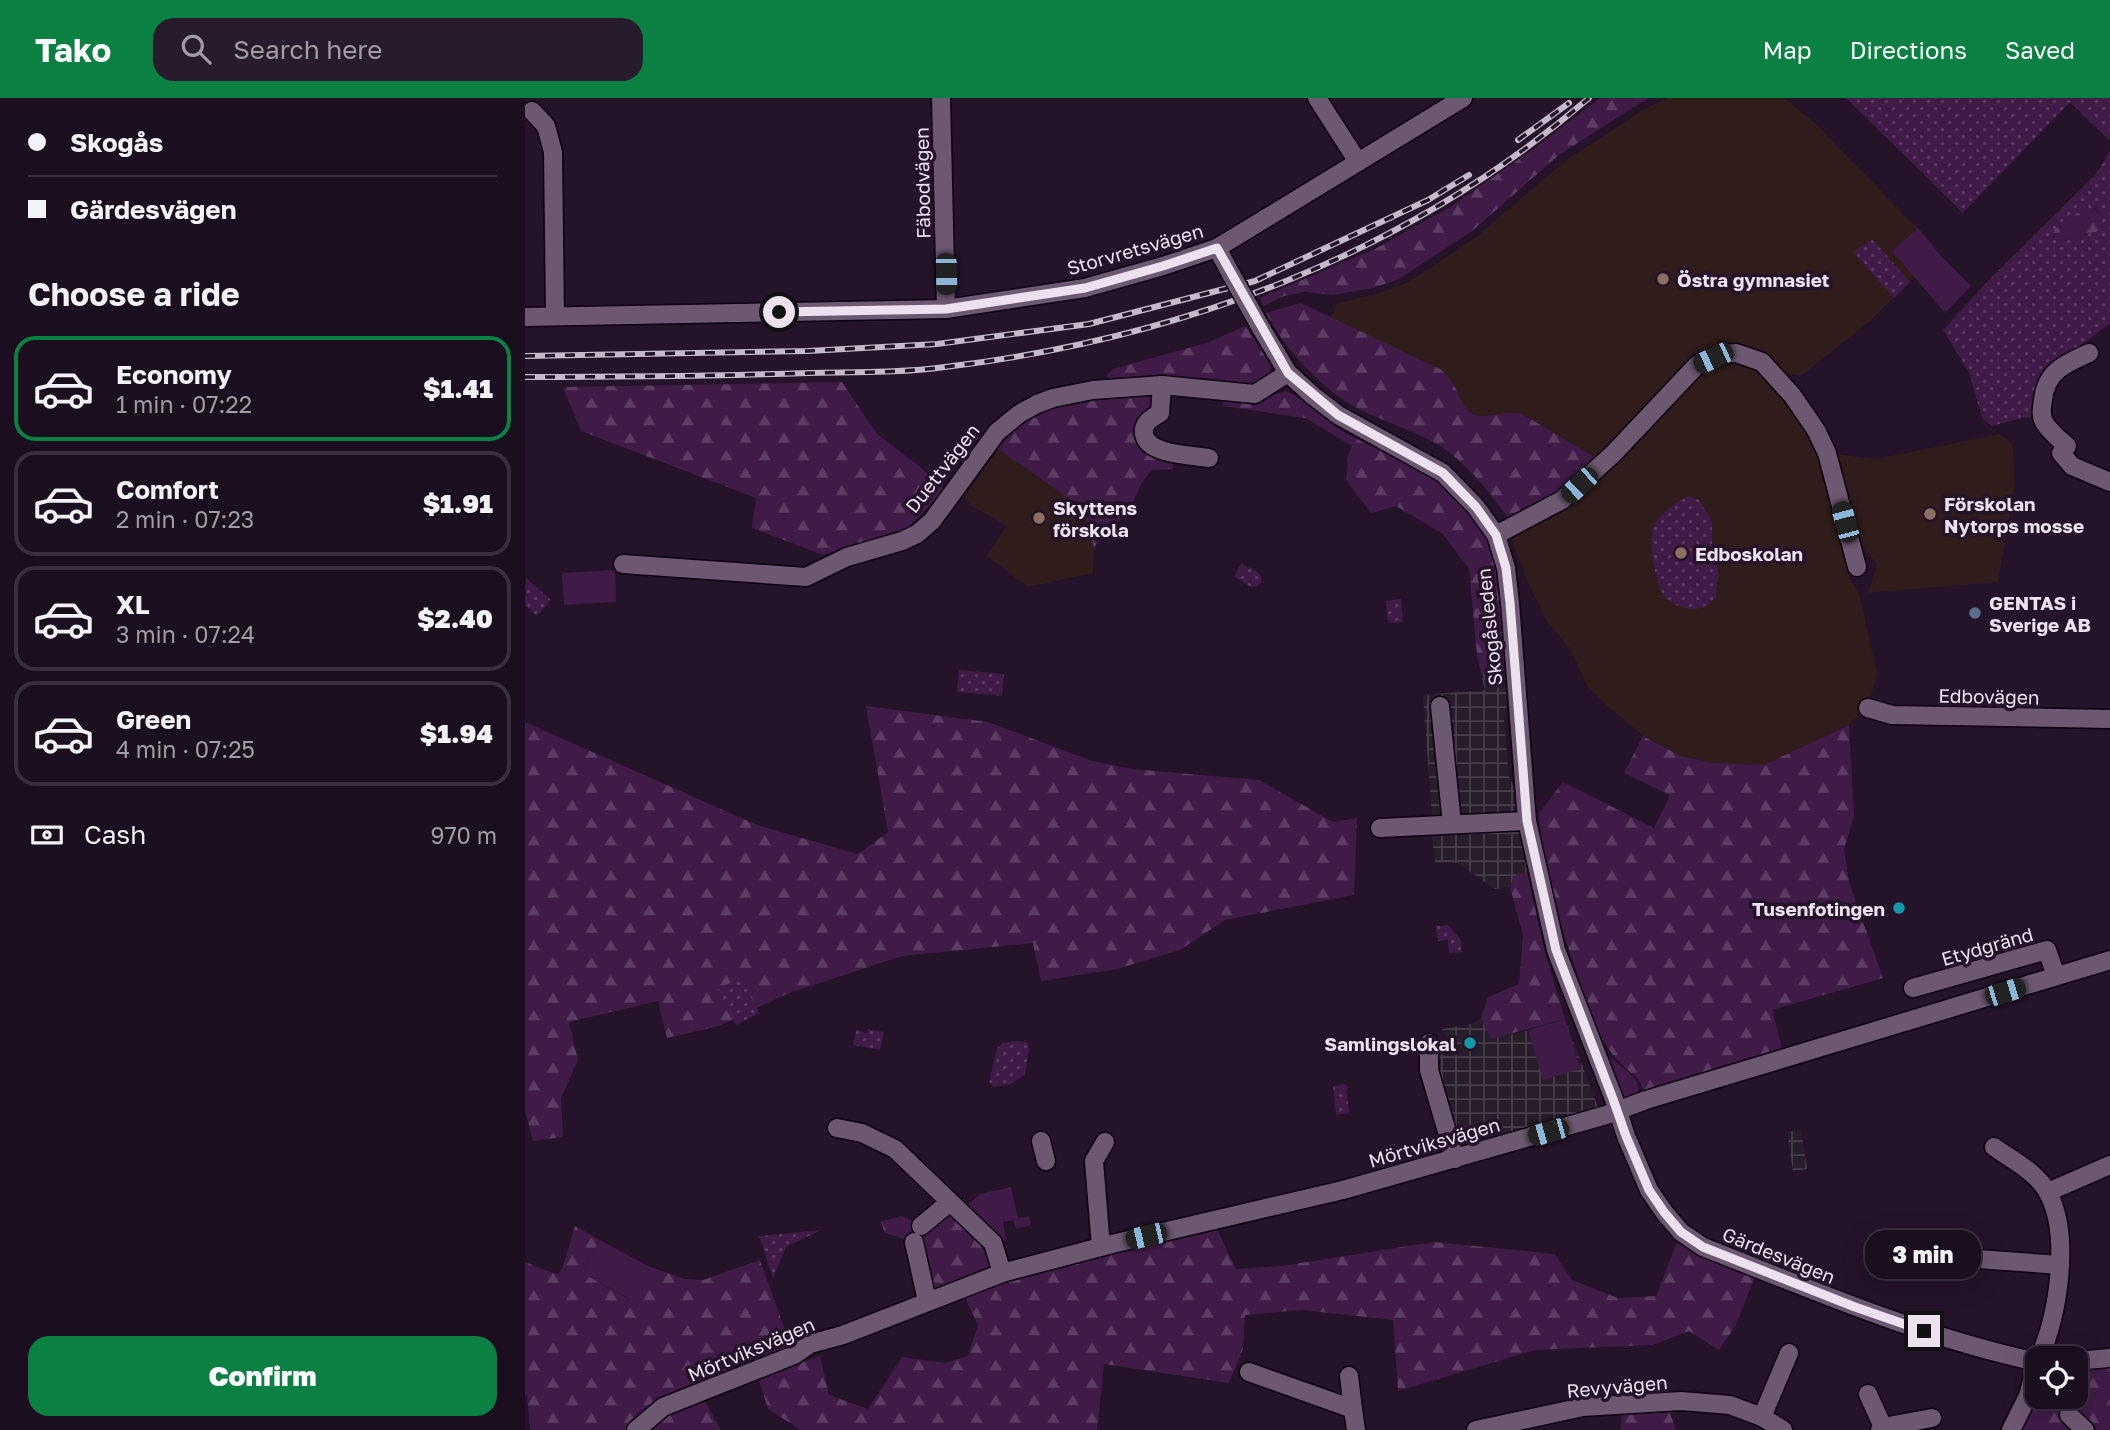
<!DOCTYPE html>
<meta charset="utf-8">
<style>
:root{--surface:#1b0e1f;--page:#281c2c;--text:#f1f3f6;--muted:#a09ca4;--line:#392e3d;--accent:#0b8043}
body{margin:0;font-family:"Golos Text",sans-serif;background:var(--page);color:var(--text);height:100vh;display:flex;flex-direction:column;font-size:26px;white-space:nowrap}
*{box-sizing:border-box;margin:0}
p{font-size:23px;color:var(--muted)}
.icon{flex:none;width:38px;height:38px;fill:none;stroke:currentColor;stroke-width:2;stroke-linecap:round;stroke-linejoin:round}
.map{position:relative;flex:1;overflow:hidden}
.side{display:flex;flex-direction:column;background:var(--surface);width:525px}
.side>*{flex:none}
.banner{display:grid;align-content:center;height:154px;padding:0 28px;background:var(--surface)}
.tools{position:absolute;left:1500px;top:1248px;display:grid;gap:14px}
.tools a{display:grid;place-items:center;width:63px;height:63px;border-radius:14px;background:var(--surface);box-shadow:0 7px 28px #0002,0 0 0 2px var(--line);font-size:35px}
.end{position:absolute;width:32px;height:32px;margin:-16px;border:9px solid #ede1f0;background:#111;box-shadow:0 0 0 4px #111}
.from{border-radius:50%}
.bubble{position:absolute;height:49px;border-radius:21px;background:var(--surface);box-shadow:0 7px 28px #0002,0 0 0 2px var(--line);font-size:23px;font-weight:800;line-height:49px;text-align:center}
.car{position:absolute;width:21px;height:42px;margin:-21px -10px;border-radius:9px;box-shadow:0 0 5px 2px #0007;background:linear-gradient(#222 24%,#8ab4d8 0 40%,#222 0 76%,#8ab4d8 0 86%,#222 0)}
.banner b{display:flex;align-items:center;gap:24px;height:66px;font-size:26px}
.banner b+b{border-top:2px solid var(--line)}
.banner i{width:18px;height:18px;background:var(--text)}
ul{padding:0;list-style:none}
li{display:flex;align-items:center;gap:21px;height:105px;margin:0 14px 10px;padding:0 14px;border:4px solid var(--line);border-radius:21px}
li div{flex:1}
li b{display:block;font-size:26px}
li em{font-style:normal;font-weight:800}
li.on{border-color:var(--accent)}
li>.icon{width:63px;height:63px;stroke-width:1.5}
h2{padding:0 28px;font-size:32px;line-height:84px}
.pay{display:flex;align-items:center;gap:18px;height:77px;padding:0 28px;font-size:26px}
.pay p{margin-inline-start:auto}
.action{display:flex;gap:14px;margin-top:auto;padding:14px 28px}
.action a{flex:1;height:80px;border-radius:21px;background:var(--accent);color:#fff;font-size:28px;font-weight:800;line-height:80px;text-align:center}
header{display:flex;align-items:center;gap:42px;box-sizing:border-box;height:98px;padding:0 35px;background:var(--accent);color:#fff}
header strong{font-size:33px}
nav{display:flex;gap:38px;margin-inline-start:auto;font-size:24px}
.search{width:490px;height:63px;background:var(--page);display:flex;align-items:center;gap:18px;box-sizing:border-box;padding:0 24px;border-radius:21px;color:var(--muted);font-size:26px}
main{display:flex;flex:1;min-height:0}
.map>svg:first-child{display:block}
.industrial{fill:url(#industrial-grid)}
.education{fill:#2f1c1b}
.grass{fill:#401b48}
.forest{fill:url(#forest-firs)}
.park{fill:url(#park-dots);fill-rule:evenodd}
.lines{fill:none;stroke-linecap:round;stroke-linejoin:round}
.minor-casing{stroke:#0d0111;stroke-width:21}
.minor{stroke:#6d5872;stroke-width:18}
.rail-casing{stroke:#c6b9ca;stroke-width:6}
.rail{stroke:#241329;stroke-width:3.5;stroke-dasharray:10;stroke-linecap:butt}
.minor-bridge-casing{stroke:#0d0111;stroke-width:21;stroke-linecap:butt}
.minor-bridge{stroke:#6d5872;stroke-width:18}
.route{stroke:#ede1f0;stroke-width:9}
.education-dot{fill:#8d6e63;stroke:#241329;stroke-width:2.5}
.service-dot{fill:#5c6f8a;stroke:#241329;stroke-width:2.5}
.culture-dot{fill:#0f9aa8;stroke:#241329;stroke-width:2.5}
.labels{text-anchor:middle;dominant-baseline:central;stroke-width:7;stroke-linejoin:round;paint-order:stroke}
.street-label{font-size:19px;fill:#ede1f0;stroke:#241329}
.poi-label{font-size:19px;font-weight:bold;fill:#ede1f0;stroke:#241329;text-anchor:start}
</style>
<header>
<strong>Tako</strong>
<div class="search"><svg class="icon" aria-label="search" viewBox="0 0 24 24"><circle cx="10" cy="10" r="6"/><path d="M15 15l6 6"/></svg>Search here</div>
<nav><a>Map</a><a>Directions</a><a>Saved</a></nav>
</header>
<main>
<section class="side">
<div class="banner">
<b><i class="from"></i>Skogås</b>
<b><i></i>Gärdesvägen</b>
</div>
<h2>Choose a ride</h2>
<ul>
<li class="on"><svg class="icon" aria-label="car" viewBox="0 0 24 24"><path d="M5 17H2v-5l4-1 3-4h7l3 4 3 1v5h-3M9 17h6M6 11h13"/><circle cx="7" cy="17" r="2"/><circle cx="17" cy="17" r="2"/></svg><div><b>Economy</b><p>1 min · 07:22</p></div><em>$1.41</em></li>
<li><svg class="icon" aria-label="car" viewBox="0 0 24 24"><path d="M5 17H2v-5l4-1 3-4h7l3 4 3 1v5h-3M9 17h6M6 11h13"/><circle cx="7" cy="17" r="2"/><circle cx="17" cy="17" r="2"/></svg><div><b>Comfort</b><p>2 min · 07:23</p></div><em>$1.91</em></li>
<li><svg class="icon" aria-label="car" viewBox="0 0 24 24"><path d="M5 17H2v-5l4-1 3-4h7l3 4 3 1v5h-3M9 17h6M6 11h13"/><circle cx="7" cy="17" r="2"/><circle cx="17" cy="17" r="2"/></svg><div><b>XL</b><p>3 min · 07:24</p></div><em>$2.40</em></li>
<li><svg class="icon" aria-label="car" viewBox="0 0 24 24"><path d="M5 17H2v-5l4-1 3-4h7l3 4 3 1v5h-3M9 17h6M6 11h13"/><circle cx="7" cy="17" r="2"/><circle cx="17" cy="17" r="2"/></svg><div><b>Green</b><p>4 min · 07:25</p></div><em>$1.94</em></li>
</ul>
<div class="pay"><svg class="icon" aria-label="cash" viewBox="0 0 24 24"><path d="M3 7h18v10H3z"/><circle cx="12" cy="12" r="2"/></svg>Cash<p>970 m</p></div>
<div class="action"><a>Confirm</a></div>
</section>
<div class="map">
<svg width="1585" height="1332" viewBox="0 0 1585 1332">
<defs>
<pattern id="industrial-grid" width="8" height="8" patternUnits="userSpaceOnUse" patternTransform="scale(1.75)"><rect width="8" height="8" fill="#281d2b"/><path d="M0 4h8M4 0v8" fill="none" stroke="#483e4a"/></pattern>
<pattern id="forest-firs" width="22" height="20" patternUnits="userSpaceOnUse" patternTransform="scale(1.75)"><rect width="22" height="20" fill="#401b48"/><path d="M5 1l3.5 6h-7zM16 11l3.5 6h-7z" fill="#5c3c63"/></pattern>
<pattern id="park-dots" width="8" height="8" patternUnits="userSpaceOnUse" patternTransform="scale(1.75)"><rect width="8" height="8" fill="#401b48"/><path d="M2 2h.1M6 6h.1" fill="none" stroke="#5c3c63" stroke-width="1.8" stroke-linecap="round"/></pattern>
</defs>
<rect width="100%" height="100%" fill="#241329"/>
<g class="industrial">
<path d="M 983,571 L 984,597 L 979,621 L 984,679 L 992,695 L 1002,774 L 989,778 L 985,789 L 970,791 L 932,765 L 910,764 L 906,735 L 907,717 L 898,597 L 960,592 L 956,575 Z"/>
<path d="M 956,920 L 966,941 L 1041,924 L 1073,1009 L 930,1061 L 904,945 L 926,948 L 917,931 L 947,926 Z"/>
<path d="M 1276,1032 L 1282,1071 L 1268,1073 L 1262,1034 Z"/>
</g>
<g class="education">
<path d="M 1143,0 L 1259,0 L 1292,27 L 1408,146 L 1408,152 L 1385,184 L 1345,223 L 1276,278 L 1260,274 L 1237,255 L 1210,247 L 1188,248 L 1170,255 L 1070,359 L 995,315 L 987,314 L 976,317 L 955,318 L 942,314 L 936,305 L 930,289 L 806,220 L 812,205 L 851,196 L 877,187 L 895,177 L 951,139 L 1041,62 L 1123,9 Z"/>
<path d="M 1188,260 L 1237,264 L 1302,355 L 1351,361 L 1475,336 L 1488,346 L 1490,385 L 1473,484 L 1343,495 L 1352,467 L 1338,448 L 1303,360 L 1324,479 L 1334,495 L 1352,575 L 1343,610 L 1324,627 L 1239,667 L 1189,665 L 1156,658 L 1118,638 L 1072,599 L 1062,587 L 1045,551 L 1021,522 L 1003,485 L 983,432 L 1037,402 Z"/>
<path d="M 473,351 L 559,411 L 569,450 L 568,475 L 503,489 L 461,458 L 482,428 L 445,407 L 440,398 Z"/>
</g>
<g class="grass">
<path d="M 1393,130 L 1415,157 L 1446,188 L 1420,215 L 1367,153 Z"/>
<path d="M 90,472 L 91,504 L 39,507 L 37,475 Z"/>
<path d="M 1040,921 L 1055,971 L 1018,982 L 1003,932 Z"/>
<path d="M 1077,953 L 1105,975 L 1112,984 L 1115,1000 L 1101,1005 Z"/>
<path d="M 486,1089 L 493,1120 L 504,1118 L 506,1127 L 491,1131 L 488,1122 L 478,1124 L 481,1142 L 468,1145 L 435,1114 L 455,1096 Z"/>
<path d="M 75,1142 L 123,1168 L 105,1201 L 57,1175 Z"/>
</g>
<g class="forest">
<path d="M 1075,0 L 1123,0 L 1034,57 L 947,133 L 874,181 L 848,190 L 808,197 L 779,194 L 759,198 L 738,208 L 735,200 L 850,151 L 927,108 L 1013,48 Z"/>
<path d="M 1569,110 L 1576,117 L 1579,132 L 1541,141 L 1525,138 C 1537,120 1550,115 1569,110 Z"/>
<path d="M 776,205 L 917,272 C 922,278 927,284 931,291 C 938,306 941,319 961,318 C 973,317 984,313 995,315 L 1070,359 L 1025,401 L 984,421 C 964,394 944,367 915,348 C 889,332 859,324 832,310 C 797,292 759,250 741,215 Z"/>
<path d="M 721,228 L 746,268 L 743,280 L 731,284 L 710,286 L 682,280 L 609,279 L 582,282 L 582,277 L 588,271 L 681,245 Z"/>
<path d="M 317,284 L 352,336 L 395,369 L 419,392 L 384,429 L 298,457 L 227,430 L 231,400 L 56,333 L 38,289 Z"/>
<path d="M 761,293 C 782,302 801,324 822,336 C 849,351 878,360 903,377 C 929,395 959,423 968,454 C 979,486 979,536 983,571 L 956,575 L 952,557 L 944,471 L 918,436 L 871,408 L 846,415 L 821,382 L 823,357 L 827,348 L 780,320 L 698,308 L 698,299 L 732,301 Z"/>
<path d="M 605,296 L 630,297 L 631,306 L 613,325 L 647,360 L 648,371 L 627,372 L 617,384 L 602,417 L 580,433 L 569,450 L 559,411 L 473,351 C 478,345 482,339 487,334 C 513,308 570,299 605,296 Z"/>
<path d="M 341,608 L 463,624 L 567,663 L 607,671 L 734,682 L 808,724 L 832,720 L 829,797 L 700,822 L 655,852 L 592,871 L 516,883 L 508,845 L 377,858 L 264,895 L 194,928 L 142,940 L 133,903 L 44,924 L 53,962 L 36,1000 L 38,1039 L 8,1043 L 0,1013 L 0,624 L 232,727 L 333,756 L 363,734 Z"/>
<path d="M 1324,627 L 1329,718 L 1319,751 L 1324,784 L 1358,880 L 1247,912 L 1260,962 L 1121,1002 L 1115,983 L 1090,960 L 1076,940 L 1064,911 L 1031,813 L 1016,742 L 1014,715 L 1038,684 L 1129,730 L 1145,697 L 1099,675 L 1118,638 L 1156,658 L 1189,665 L 1239,667 Z"/>
<path d="M 1002,774 L 1020,855 L 1040,921 L 966,941 L 956,920 L 963,899 L 994,886 L 998,837 L 985,789 L 989,778 Z"/>
<path d="M 425,1104 L 468,1145 L 477,1175 L 402,1203 L 389,1144 L 360,1135 L 356,1124 L 376,1118 L 397,1127 Z"/>
<path d="M 50,1128 L 75,1142 L 57,1175 L 104,1201 L 123,1168 L 159,1181 L 178,1182 L 235,1162 L 269,1257 L 178,1294 L 111,1332 L 5,1332 L 2,1297 L 0,1297 L 0,1164 L 33,1177 L 37,1171 Z"/>
<path d="M 692,1131 L 711,1171 L 756,1168 L 909,1144 L 1030,1156 L 1047,1182 L 1093,1200 L 1131,1198 L 1156,1134 L 1233,1171 L 1211,1227 L 1194,1252 L 1164,1233 L 1128,1247 L 1010,1252 L 873,1293 L 868,1222 L 777,1212 L 720,1217 L 718,1251 L 704,1285 L 579,1266 L 572,1332 L 273,1332 L 273,1330 L 243,1311 L 233,1279 L 295,1258 L 304,1297 L 343,1311 L 377,1259 L 420,1265 L 443,1258 L 453,1227 L 439,1197 L 484,1181 Z"/>
<path d="M 1585,1259 L 1585,1332 L 1486,1332 L 1503,1298 L 1544,1317 L 1547,1299 L 1550,1298 L 1551,1283 L 1555,1262 Z"/>
<path d="M 179,1302 L 196,1332 L 125,1332 L 138,1319 Z"/>
<path d="M 1141,1304 L 1151,1332 L 1096,1332 L 1097,1306 Z"/>
</g>
<g class="park">
<path d="M 1321,0 L 1585,0 L 1585,43 L 1545,4 L 1438,115 Z"/>
<path d="M 1585,52 L 1585,225 L 1523,273 L 1514,319 L 1497,320 L 1467,328 L 1457,320 L 1444,274 L 1418,232 L 1461,185 L 1572,75 ZM 1570,110 L 1576,117 L 1579,132 L 1541,141 L 1526,138 C 1536,120 1550,115 1570,110 Z"/>
<path d="M 1347,141 L 1385,184 L 1369,200 L 1328,154 Z"/>
<path d="M 1163,398 L 1174,402 L 1187,423 L 1187,448 L 1193,474 L 1191,499 C 1187,503 1183,507 1178,509 C 1166,514 1147,508 1139,498 C 1131,488 1123,442 1128,430 C 1135,414 1149,406 1163,398 Z"/>
<path d="M 716,466 L 730,472 L 736,478 L 737,484 L 731,489 L 724,488 L 709,478 Z"/>
<path d="M 1,480 L 26,502 L 12,518 L 0,507 Z"/>
<path d="M 876,501 L 878,524 L 863,525 L 861,503 Z"/>
<path d="M 434,572 L 479,576 L 477,598 L 432,594 Z"/>
<path d="M 923,827 L 936,842 L 937,854 L 924,855 L 923,842 L 913,843 L 911,828 Z"/>
<path d="M 218,879 L 234,915 L 211,927 L 193,891 Z"/>
<path d="M 343,931 L 359,934 L 355,952 L 328,947 L 331,932 L 342,935 Z"/>
<path d="M 491,943 L 502,944 L 504,952 L 500,976 L 486,986 L 469,989 L 464,985 L 472,950 L 478,945 Z"/>
<path d="M 821,986 L 824,1015 L 811,1017 L 808,988 Z"/>
<path d="M 296,1132 L 261,1149 L 248,1180 L 234,1138 Z"/>
</g>
<g class="lines">
<defs>
<g id="minor">
<path d="M 416,0 L 421,211"/>
<path d="M 792,0 L 833,64"/>
<path d="M 7,13 L 21,28 L 28,54 L 30,218"/>
<path d="M 692,150 L 707,178"/>
<path d="M 0,219 L 421,211 L 560,190 L 638,168 L 692,150 L 938,0"/>
<path d="M 736,230 L 763,275 L 787,297 L 813,317 L 918,375 L 951,409 L 971,437 L 981,470 L 985,505 L 1002,723 L 1031,852 L 1089,1001 L 1101,1038 L 1124,1092 L 1139,1114 L 1156,1134 L 1178,1149 C 1288,1192 1396,1239 1512,1264"/>
<path d="M 1564,255 C 1540,266 1521,273 1518,302 C 1517,309 1515,317 1519,324 C 1524,333 1534,341 1542,348 L 1536,355 L 1547,368 L 1585,384"/>
<path d="M 637,287 L 635,315 C 627,320 617,325 619,336 C 622,357 667,357 684,360"/>
<path d="M 971,437 L 1037,402 L 1088,356 L 1172,267 L 1199,256 L 1211,255 L 1237,264 L 1267,297 L 1291,332 L 1302,355 L 1332,469"/>
<path d="M 98,466 L 281,479 L 322,459 L 377,443 L 392,436 L 407,423 L 472,334 L 494,316 L 512,306 L 528,300 L 568,292 L 637,287 L 730,296 L 763,275"/>
<path d="M 915,608 L 927,726"/>
<path d="M 1343,610 L 1367,617 L 1585,621"/>
<path d="M 855,730 L 1002,723"/>
<path d="M 1388,890 L 1522,852 L 1531,878"/>
<path d="M 904,945 L 904,972 L 930,1061"/>
<path d="M 312,1030 L 337,1035 L 370,1051 L 468,1145 L 477,1175"/>
<path d="M 516,1043 L 521,1063"/>
<path d="M 1469,1049 C 1487,1062 1513,1075 1523,1095 C 1546,1137 1533,1218 1514,1260"/>
<path d="M 1523,1094 L 1585,1067"/>
<path d="M 396,1128 L 425,1104"/>
<path d="M 389,1144 L 402,1203"/>
<path d="M 576,1149 L 569,1063 L 580,1044"/>
<path d="M 1453,1161 L 1535,1167"/>
<path d="M 1550,1263 L 1585,1260"/>
<path d="M 724,1274 L 828,1311 L 831,1332"/>
<path d="M 824,1278 L 828,1311"/>
<path d="M 1343,1296 L 1358,1329"/>
<path d="M 1544,1317 L 1560,1332"/>
<path d="M 1237,1319 L 1264,1255"/>
<path d="M 111,1332 L 138,1309 L 269,1257 L 285,1246 L 318,1237 L 477,1175 L 587,1146 L 818,1092 L 1081,1017 L 1121,1002 L 1585,862"/>
<path d="M 951,1332 L 1058,1309 L 1156,1303 L 1205,1307 L 1237,1319 L 1258,1332"/>
<path d="M 1355,1332 L 1358,1329 L 1407,1320"/>
<path d="M 1486,1332 L 1503,1298 L 1512,1264"/>
</g>
</defs>
<use href="#minor" class="minor-casing"/>
<use href="#minor" class="minor"/>
<defs>
<g id="rail">
<path d="M 993,42 L 1044,5"/>
<path d="M 0,258 L 283,253 L 412,246 L 564,226 L 730,183 L 903,102 L 944,77"/>
<path d="M 0,279 C 95,279 189,278 284,275 C 329,274 375,275 420,269 C 656,241 882,156 1064,0"/>
</g>
</defs>
<use href="#rail" class="rail-casing"/>
<use href="#rail" class="rail"/>
<defs>
<path id="minor-bridge" d="M 707,178 L 736,230"/>
</defs>
<use href="#minor-bridge" class="minor-bridge-casing"/>
<use href="#minor-bridge" class="minor-bridge"/>
</g>
<g class="lines">
<path class="route" d="M 254,214 L 421,211 L 560,190 L 638,168 L 692,150 L 763,275 L 813,317 L 918,375 L 951,409 L 971,437 L 981,470 L 985,505 L 1002,723 L 1031,852 L 1088,1001 L 1101,1038 L 1124,1092 L 1139,1114 L 1156,1134 L 1178,1149 L 1330,1209 L 1399,1233"/>
</g>
<g class="education-dot">
<circle cx="1138" cy="181" r="7"/>
<circle cx="1405" cy="416" r="7"/>
<circle cx="514" cy="420" r="7"/>
<circle cx="1156" cy="455" r="7"/>
</g>
<circle class="service-dot" cx="1450" cy="515" r="7"/>
<g class="culture-dot">
<circle cx="1374" cy="810" r="7"/>
<circle cx="945" cy="945" r="7"/>
</g>
<g class="labels">
<g class="street-label">
<text transform="translate(397 85) rotate(-91)">Fäbodvägen</text>
<text transform="translate(610 151) rotate(-16)">Storvretsvägen</text>
<text transform="translate(417 370) rotate(-52)">Duettvägen</text>
<text transform="translate(964 529) rotate(-96)">Skogåsleden</text>
<text transform="translate(1464 598) rotate(1)">Edbovägen</text>
<text transform="translate(1462 848) rotate(-16)">Etydgränd</text>
<text transform="translate(909 1044) rotate(-16)">Mörtviksvägen</text>
<text transform="translate(1254 1157) rotate(22)">Gärdesvägen</text>
<text transform="translate(226 1251) rotate(-23)">Mörtviksvägen</text>
<text transform="translate(1092 1288) rotate(-5)">Revyvägen</text>
</g>
<g class="poi-label">
<text x="1152" y="181">Östra gymnasiet</text>
<text x="1419" y="405">Förskolan<tspan x="1419" dy="22">Nytorps mosse</tspan></text>
<text x="528" y="409">Skyttens<tspan x="528" dy="22">förskola</tspan></text>
<text x="1170" y="455">Edboskolan</text>
<text x="1464" y="504">GENTAS i<tspan x="1464" dy="22">Sverige AB</tspan></text>
<text x="1360" y="810" text-anchor="end">Tusenfotingen</text>
<text x="931" y="945" text-anchor="end">Samlingslokal</text>
</g>
</g>
</svg>
<div class="tools">
<a><svg class="icon" aria-label="locate" viewBox="0 0 24 24"><circle cx="12" cy="12" r="6"/><path d="M12 2v4M12 18v4M2 12h4M18 12h4"/></svg></a>
</div>
<i class="end from" style="left:254px;top:214px"></i>
<i class="end" style="left:1399px;top:1233px"></i>
<div class="bubble" style="left:1340px;top:1132px;width:116px">3 min</div>
<i class="car" style="left:421px;top:176px;rotate:179deg"></i>
<i class="car" style="left:1188px;top:260px;rotate:245deg"></i>
<i class="car" style="left:1054px;top:387px;rotate:227deg"></i>
<i class="car" style="left:1320px;top:424px;rotate:345deg"></i>
<i class="car" style="left:1480px;top:894px;rotate:73deg"></i>
<i class="car" style="left:1023px;top:1034px;rotate:254deg"></i>
<i class="car" style="left:621px;top:1138px;rotate:257deg"></i>
</div>
</main>
